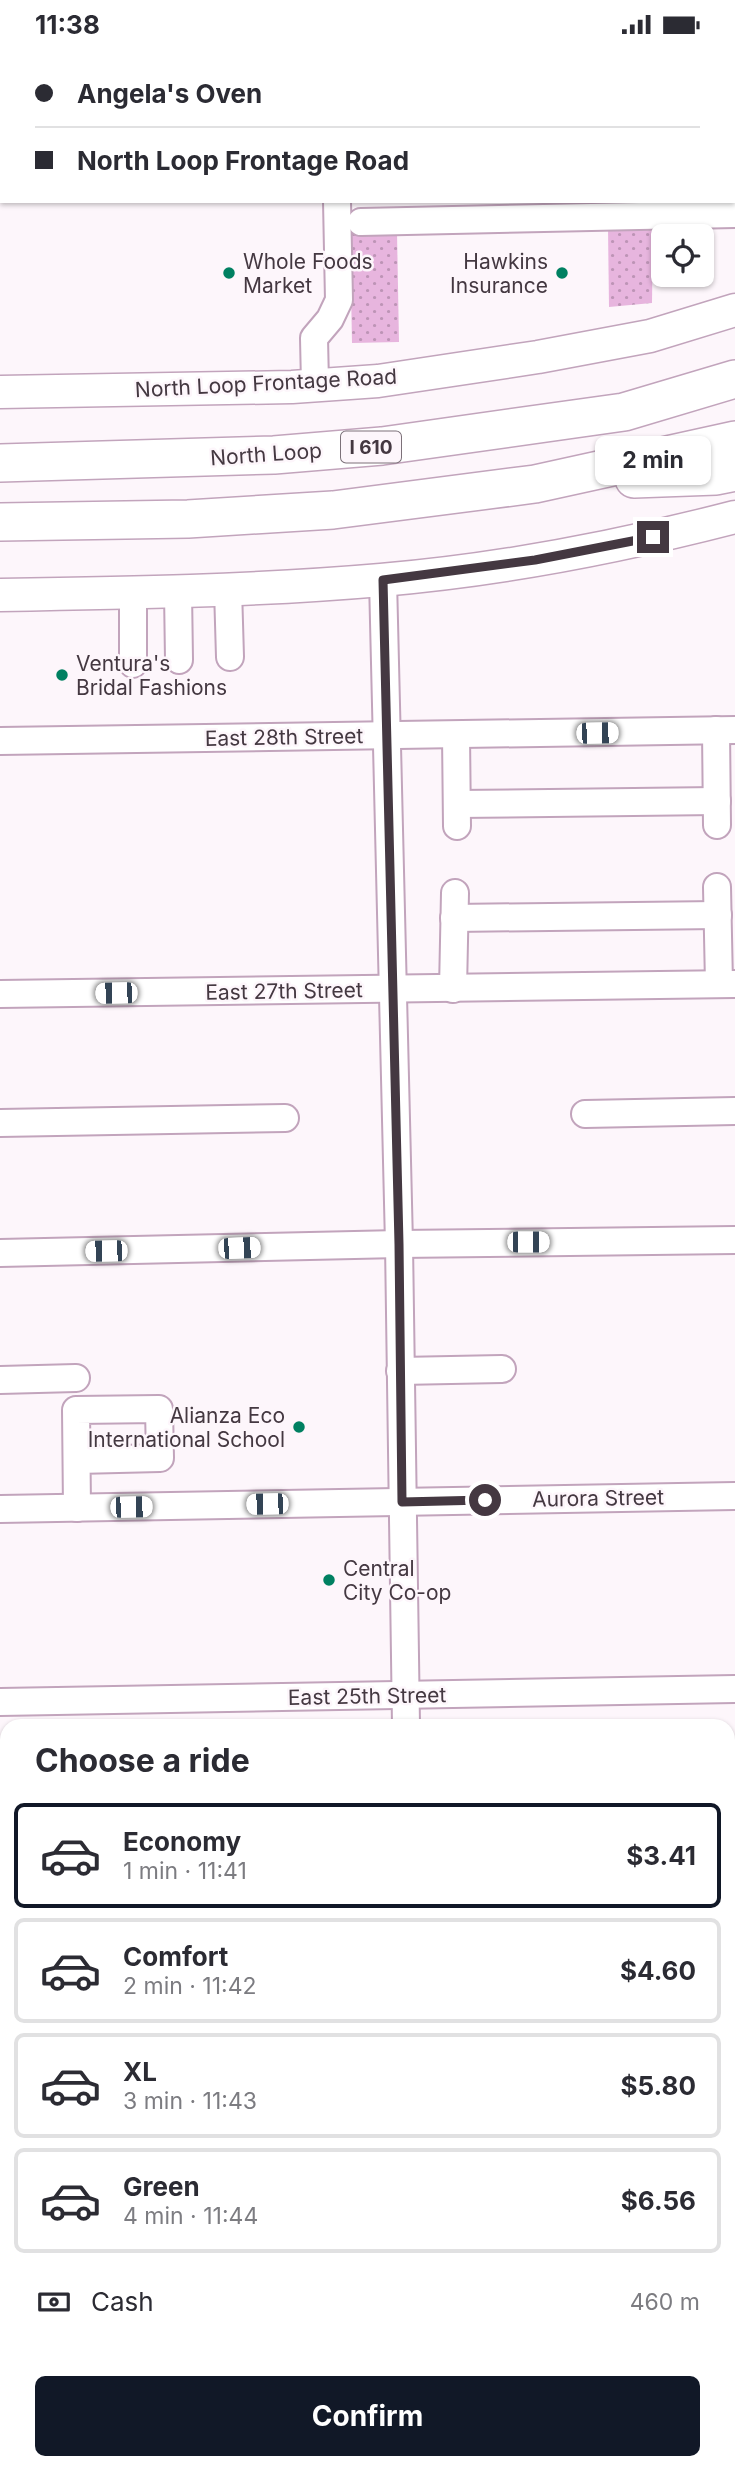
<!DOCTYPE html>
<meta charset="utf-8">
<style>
:root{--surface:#fff;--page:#f7f7f7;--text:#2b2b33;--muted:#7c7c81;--line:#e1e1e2;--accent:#111827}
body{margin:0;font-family:Inter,sans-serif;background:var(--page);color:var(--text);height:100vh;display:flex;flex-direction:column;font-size:26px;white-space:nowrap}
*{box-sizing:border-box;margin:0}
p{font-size:23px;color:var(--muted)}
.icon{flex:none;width:38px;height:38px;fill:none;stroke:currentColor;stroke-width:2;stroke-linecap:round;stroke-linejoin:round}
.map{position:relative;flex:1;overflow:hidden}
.drawer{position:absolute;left:0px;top:1670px;width:735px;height:751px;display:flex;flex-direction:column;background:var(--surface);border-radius:21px 21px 0 0;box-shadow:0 2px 5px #0004}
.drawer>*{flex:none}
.hud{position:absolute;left:0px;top:0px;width:735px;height:154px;box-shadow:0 2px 5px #0004;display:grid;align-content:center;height:154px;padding:0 35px;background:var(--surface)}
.tools{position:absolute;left:651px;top:175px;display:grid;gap:14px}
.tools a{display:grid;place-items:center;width:63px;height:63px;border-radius:10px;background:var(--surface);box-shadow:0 2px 5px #0004;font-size:35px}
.end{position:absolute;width:32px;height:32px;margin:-16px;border:9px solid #443841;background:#fff;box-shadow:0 0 0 4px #fff}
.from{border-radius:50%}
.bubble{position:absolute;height:49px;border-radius:10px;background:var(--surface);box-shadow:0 2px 5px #0004;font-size:23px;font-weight:700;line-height:49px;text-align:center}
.car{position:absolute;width:21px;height:42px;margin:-21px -10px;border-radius:9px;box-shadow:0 0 5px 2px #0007;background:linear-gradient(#fff 24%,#345 0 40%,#fff 0 76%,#345 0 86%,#fff 0)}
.hud b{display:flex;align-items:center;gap:24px;height:66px;font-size:26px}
.hud b+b{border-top:2px solid var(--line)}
.hud i{width:18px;height:18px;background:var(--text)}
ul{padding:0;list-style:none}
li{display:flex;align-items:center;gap:21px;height:105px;margin:0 14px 10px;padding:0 21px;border:4px solid var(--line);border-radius:10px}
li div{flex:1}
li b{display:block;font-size:26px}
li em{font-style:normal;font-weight:700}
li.active{border-color:var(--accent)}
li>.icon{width:63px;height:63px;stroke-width:1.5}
h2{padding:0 35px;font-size:32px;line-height:84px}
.pay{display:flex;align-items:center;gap:18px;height:77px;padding:0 35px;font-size:26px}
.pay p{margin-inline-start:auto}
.primary-button{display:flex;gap:14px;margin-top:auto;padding:14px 35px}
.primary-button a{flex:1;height:80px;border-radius:10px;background:var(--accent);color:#fff;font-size:28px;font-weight:700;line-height:80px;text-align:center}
.status{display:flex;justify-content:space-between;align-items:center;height:49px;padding:0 35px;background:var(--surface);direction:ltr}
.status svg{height:19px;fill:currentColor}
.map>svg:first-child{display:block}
.grass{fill:url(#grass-dots)}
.park{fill:url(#park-tufts)}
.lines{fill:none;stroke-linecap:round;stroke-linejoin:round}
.minor-casing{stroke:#c2a4bc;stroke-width:30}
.major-casing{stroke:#c2a4bc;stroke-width:35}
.highway-casing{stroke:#c2a4bc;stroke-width:40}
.minor{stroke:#fff;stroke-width:26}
.major{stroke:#fff;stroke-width:32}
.highway{stroke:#fff;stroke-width:37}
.route{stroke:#443841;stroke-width:9}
.poi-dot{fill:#008061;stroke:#fdf6fb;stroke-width:2.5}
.labels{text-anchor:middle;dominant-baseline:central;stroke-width:5;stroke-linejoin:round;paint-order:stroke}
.shield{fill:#fdf6fb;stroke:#7c7179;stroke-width:2}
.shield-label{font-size:19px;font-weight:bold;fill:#443841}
.poi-label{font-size:21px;fill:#443841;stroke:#fdf6fb;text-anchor:start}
.street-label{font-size:21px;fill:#443841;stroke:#fdf6fb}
</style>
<div class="status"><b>11:38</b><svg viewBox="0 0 49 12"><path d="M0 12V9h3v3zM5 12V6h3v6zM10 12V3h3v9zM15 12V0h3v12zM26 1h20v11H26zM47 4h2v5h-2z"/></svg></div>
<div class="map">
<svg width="735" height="2420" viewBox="0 0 735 2420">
<defs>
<pattern id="grass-dots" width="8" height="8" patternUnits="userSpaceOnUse" patternTransform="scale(1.75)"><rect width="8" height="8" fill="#e7b5de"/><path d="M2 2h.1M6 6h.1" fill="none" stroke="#bd94b6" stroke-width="1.8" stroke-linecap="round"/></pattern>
<pattern id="park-tufts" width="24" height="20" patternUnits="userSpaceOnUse" patternTransform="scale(1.75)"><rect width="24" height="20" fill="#e7b5de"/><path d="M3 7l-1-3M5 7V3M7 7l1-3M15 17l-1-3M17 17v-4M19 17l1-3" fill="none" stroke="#bd94b6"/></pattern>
</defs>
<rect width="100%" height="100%" fill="#fdf6fb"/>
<g class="grass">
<path d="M 653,178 L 652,254 L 609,258 L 608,179 Z"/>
<path d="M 397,183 L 399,293 L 352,294 L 350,184 Z"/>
</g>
<path class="park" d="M 728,2285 L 735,2285 L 735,2420 L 635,2420 L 635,2413 L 728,2413 Z"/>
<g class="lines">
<defs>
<g id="minor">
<path d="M 321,0 L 321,2"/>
<path d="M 361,173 L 735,165"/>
<path d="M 315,335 L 314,289 L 330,270 L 339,251 L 337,152"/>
<path d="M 383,531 L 399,1195 L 406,1676"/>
<path d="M 228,540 L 230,608"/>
<path d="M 178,543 L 179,611"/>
<path d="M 133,544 L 133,615"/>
<path d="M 716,681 L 717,776"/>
<path d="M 456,686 L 457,777"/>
<path d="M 0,692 L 735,681"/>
<path d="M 457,755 L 717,752"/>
<path d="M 717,838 L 719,935"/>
<path d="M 454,869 L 718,866"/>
<path d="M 453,940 L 455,844"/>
<path d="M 0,945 L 735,935"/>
<path d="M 585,1065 L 735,1062"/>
<path d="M 0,1074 L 285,1069"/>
<path d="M 0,1204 L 399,1195 L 735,1191"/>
<path d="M 400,1322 L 502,1320"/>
<path d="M 0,1331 L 76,1329"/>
<path d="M 77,1411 L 160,1409 L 159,1360 L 76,1361 L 77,1459"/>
<path d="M 0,1460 L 735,1447"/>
<path d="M 0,1653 L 735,1640"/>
<path d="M 728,1853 L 735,1852"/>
<path d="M 0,1867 L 7,1867"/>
<path d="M 728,2065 L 735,2065"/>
<path d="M 0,2080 L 7,2079"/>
<path d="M 0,2237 L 7,2237"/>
<path d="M 728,2277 L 735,2277"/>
<path d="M 0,2291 L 7,2291"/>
<path d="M 31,2413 L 31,2420"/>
<path d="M 68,2413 L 68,2420"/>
<path d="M 611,2413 L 611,2420"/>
</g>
<g id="major">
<path d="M 0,343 L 292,338 L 378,332 L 538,308 L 650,287 L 735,261"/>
<path d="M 0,546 C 127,544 254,542 381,531 C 500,521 619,498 735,468"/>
</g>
<g id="highway">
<path d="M 0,414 L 274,406 L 382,397 L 624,363 L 735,330"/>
<path d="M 634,430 L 716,427 L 735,423"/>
<path d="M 0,473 L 188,470 L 333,461 L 535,435 L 735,391"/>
</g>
</defs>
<use href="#minor" class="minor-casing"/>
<use href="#major" class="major-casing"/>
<use href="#highway" class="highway-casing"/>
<use href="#minor" class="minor"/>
<use href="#major" class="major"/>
<use href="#highway" class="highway"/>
</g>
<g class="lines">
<path class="route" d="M 485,1451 L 402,1453 L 399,1195 L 383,531 L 535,511 L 653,488"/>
</g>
<g class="poi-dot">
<circle cx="229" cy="224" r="7"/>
<circle cx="562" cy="224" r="7"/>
<circle cx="62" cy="626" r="7"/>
<circle cx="299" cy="1378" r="7"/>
<circle cx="329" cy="1531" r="7"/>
</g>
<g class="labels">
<rect class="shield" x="341" y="382.5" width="60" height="31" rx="5"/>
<g class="shield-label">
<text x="371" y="398">I 610</text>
</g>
<g class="poi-label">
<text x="243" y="212">Whole Foods<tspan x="243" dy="24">Market</tspan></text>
<text x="548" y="212" text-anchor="end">Hawkins<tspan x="548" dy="24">Insurance</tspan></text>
<text x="76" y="614">Ventura's<tspan x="76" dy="24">Bridal Fashions</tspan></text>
<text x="285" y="1366" text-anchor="end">Alianza Eco<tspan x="285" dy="24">International School</tspan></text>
<text x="343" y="1519">Central<tspan x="343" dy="24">City Co-op</tspan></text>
</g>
<g class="street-label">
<text transform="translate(266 334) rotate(-3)">North Loop Frontage Road</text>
<text transform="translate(266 405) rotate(-4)">North Loop</text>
<text transform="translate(284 688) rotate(-1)">East 28th Street</text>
<text transform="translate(284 942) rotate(-1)">East 27th Street</text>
<text transform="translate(598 1449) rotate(-1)">Aurora Street</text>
<text transform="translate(367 1647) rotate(-1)">East 25th Street</text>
</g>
</g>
</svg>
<div class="tools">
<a><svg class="icon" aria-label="locate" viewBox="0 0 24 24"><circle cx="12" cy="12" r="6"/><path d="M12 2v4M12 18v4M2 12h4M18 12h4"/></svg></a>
</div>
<i class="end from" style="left:485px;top:1451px"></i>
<i class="end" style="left:653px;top:488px"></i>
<div class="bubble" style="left:595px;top:387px;width:116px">2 min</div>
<i class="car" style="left:597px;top:684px;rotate:89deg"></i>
<i class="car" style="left:116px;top:944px;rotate:269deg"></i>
<i class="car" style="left:528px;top:1193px;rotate:90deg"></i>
<i class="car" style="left:239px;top:1199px;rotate:88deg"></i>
<i class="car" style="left:106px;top:1202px;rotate:269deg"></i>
<i class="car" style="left:267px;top:1455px;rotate:269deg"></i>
<i class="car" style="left:131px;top:1458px;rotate:89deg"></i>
<div class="hud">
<b><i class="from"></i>Angela's Oven</b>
<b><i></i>North Loop Frontage Road</b>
</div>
<section class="drawer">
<h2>Choose a ride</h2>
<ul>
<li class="active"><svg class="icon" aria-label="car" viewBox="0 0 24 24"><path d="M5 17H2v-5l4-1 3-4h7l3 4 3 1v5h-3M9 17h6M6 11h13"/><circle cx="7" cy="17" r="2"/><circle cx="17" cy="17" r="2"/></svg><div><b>Economy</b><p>1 min · 11:41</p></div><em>$3.41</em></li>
<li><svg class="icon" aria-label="car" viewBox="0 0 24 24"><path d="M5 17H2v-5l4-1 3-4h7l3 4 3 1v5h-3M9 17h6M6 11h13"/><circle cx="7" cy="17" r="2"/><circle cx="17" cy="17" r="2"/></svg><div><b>Comfort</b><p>2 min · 11:42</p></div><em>$4.60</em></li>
<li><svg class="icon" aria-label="car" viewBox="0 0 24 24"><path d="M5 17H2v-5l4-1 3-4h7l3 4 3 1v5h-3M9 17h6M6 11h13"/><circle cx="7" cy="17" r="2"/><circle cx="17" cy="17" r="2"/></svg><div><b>XL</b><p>3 min · 11:43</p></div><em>$5.80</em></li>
<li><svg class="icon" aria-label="car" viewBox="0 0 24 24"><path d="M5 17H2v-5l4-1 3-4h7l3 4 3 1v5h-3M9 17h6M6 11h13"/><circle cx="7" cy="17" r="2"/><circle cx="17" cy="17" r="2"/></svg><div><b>Green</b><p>4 min · 11:44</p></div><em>$6.56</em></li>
</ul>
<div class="pay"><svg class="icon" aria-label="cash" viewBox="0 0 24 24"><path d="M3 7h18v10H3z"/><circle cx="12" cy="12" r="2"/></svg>Cash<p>460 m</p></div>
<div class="primary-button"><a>Confirm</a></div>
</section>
</div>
